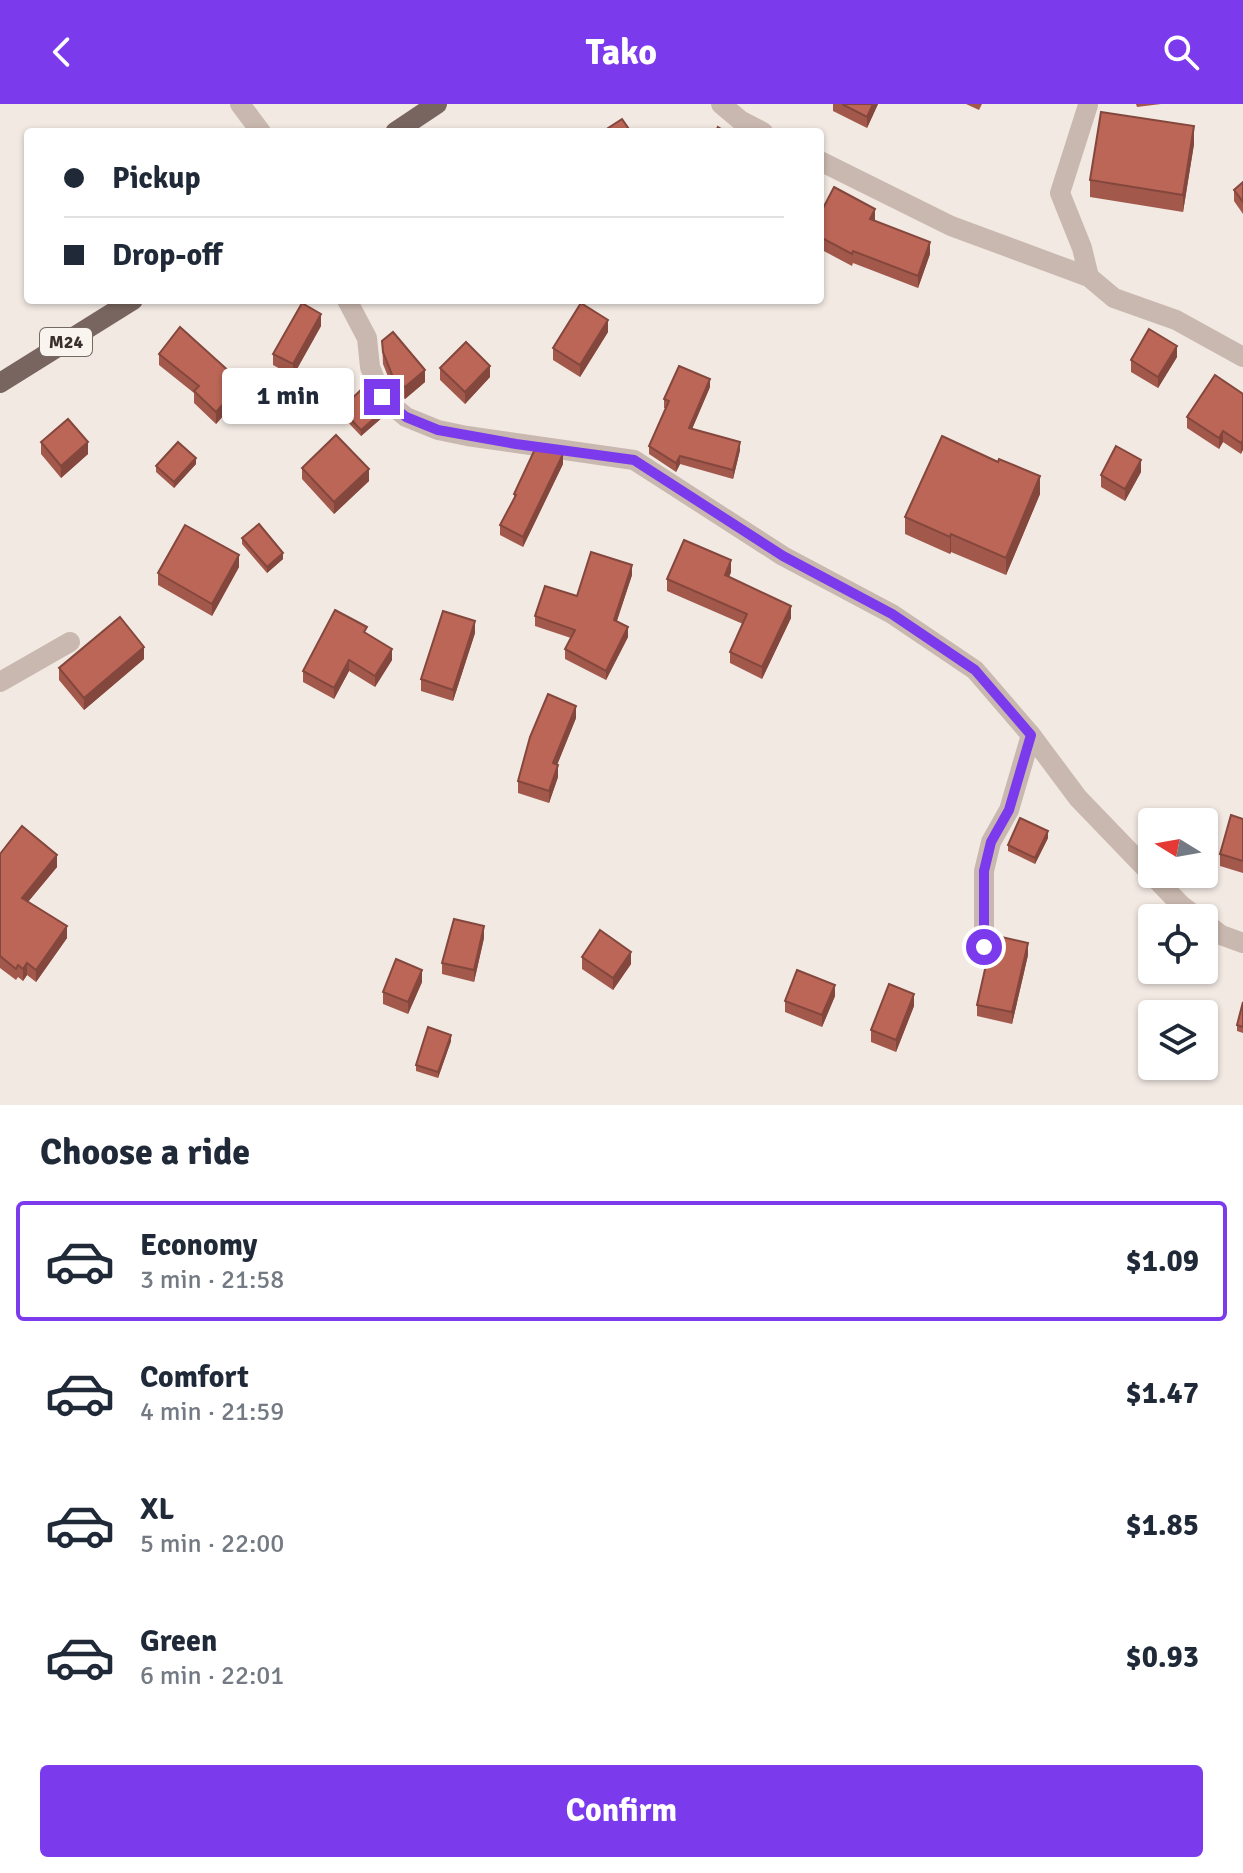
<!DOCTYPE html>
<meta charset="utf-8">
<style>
:root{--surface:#fff;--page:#f6f6f7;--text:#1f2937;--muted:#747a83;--line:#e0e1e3;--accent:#7c3aed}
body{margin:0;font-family:Signika,sans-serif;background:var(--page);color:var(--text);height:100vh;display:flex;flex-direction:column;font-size:30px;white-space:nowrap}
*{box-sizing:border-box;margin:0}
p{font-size:26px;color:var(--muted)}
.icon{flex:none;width:44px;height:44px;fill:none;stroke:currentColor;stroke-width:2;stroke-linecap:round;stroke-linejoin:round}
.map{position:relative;height:1001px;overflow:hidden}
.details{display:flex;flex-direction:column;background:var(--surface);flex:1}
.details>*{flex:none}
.banner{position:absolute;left:24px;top:24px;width:800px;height:176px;border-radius:8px;box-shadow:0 2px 6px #0004;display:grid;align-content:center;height:176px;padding:0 40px;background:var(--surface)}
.needle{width:52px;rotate:281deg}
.controls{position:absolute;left:1138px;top:704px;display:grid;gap:16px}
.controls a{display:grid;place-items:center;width:80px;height:80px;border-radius:8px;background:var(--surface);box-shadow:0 2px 6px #0004;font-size:40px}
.end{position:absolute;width:36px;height:36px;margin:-18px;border:10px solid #7c3aed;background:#fff;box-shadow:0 0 0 4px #fff}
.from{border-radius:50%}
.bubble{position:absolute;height:56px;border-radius:8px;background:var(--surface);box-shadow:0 2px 6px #0004;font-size:26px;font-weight:700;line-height:56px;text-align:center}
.banner b{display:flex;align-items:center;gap:28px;height:76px;font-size:30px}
.banner b+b{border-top:2px solid var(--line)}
.banner i{width:20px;height:20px;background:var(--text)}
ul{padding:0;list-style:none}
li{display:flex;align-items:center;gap:24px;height:120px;margin:0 16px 12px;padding:0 24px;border:4px solid transparent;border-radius:8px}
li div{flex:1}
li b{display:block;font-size:30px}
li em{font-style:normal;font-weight:700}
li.active{border-color:var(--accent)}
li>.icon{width:72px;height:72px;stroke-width:1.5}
h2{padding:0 40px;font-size:36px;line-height:96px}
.cta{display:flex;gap:16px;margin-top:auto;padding:16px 40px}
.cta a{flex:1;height:92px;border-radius:8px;background:var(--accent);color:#fff;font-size:32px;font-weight:700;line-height:92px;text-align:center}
header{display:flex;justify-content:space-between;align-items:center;height:104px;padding:0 40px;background:var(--accent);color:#fff;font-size:36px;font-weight:700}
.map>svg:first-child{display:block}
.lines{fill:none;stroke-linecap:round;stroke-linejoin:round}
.street{stroke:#c9b8af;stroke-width:20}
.primary{stroke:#79655f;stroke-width:20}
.wall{fill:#a2584b}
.shaded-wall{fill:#84473d}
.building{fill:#bc6657;stroke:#84473d;stroke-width:2}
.route{stroke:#7c3aed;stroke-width:10}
.labels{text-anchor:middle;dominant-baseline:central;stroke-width:8;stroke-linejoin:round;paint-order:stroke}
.shield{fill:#faf4ef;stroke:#736a66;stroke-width:2}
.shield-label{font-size:18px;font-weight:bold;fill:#392f2c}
</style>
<header><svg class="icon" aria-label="back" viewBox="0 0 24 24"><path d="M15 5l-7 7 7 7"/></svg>Tako<svg class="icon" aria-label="search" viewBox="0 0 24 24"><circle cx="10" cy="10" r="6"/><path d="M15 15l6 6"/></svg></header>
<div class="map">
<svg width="1243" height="1001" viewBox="0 0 1243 1001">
<rect width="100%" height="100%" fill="#f2e9e2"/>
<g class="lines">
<g class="street">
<path d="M 240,0 L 261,28"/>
<path d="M 721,0 L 740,16 L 763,28"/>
<path d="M 1088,1 L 1060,89 L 1082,144 L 1089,173"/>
<path d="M 820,57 L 951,122 L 1089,173 L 1114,194 L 1176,216 L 1243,253"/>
<path d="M 347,196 L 367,234 L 370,263 L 382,293 L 406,313 L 438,326 L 467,332 L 634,356 L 783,452 L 892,510 L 975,566 L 1031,631 L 1078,694 L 1181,801 L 1198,814"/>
<path d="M 0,578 L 70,538"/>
<path d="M 1204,818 L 1221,831 L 1243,839"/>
<path d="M 984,843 L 984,767 L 991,738 L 1009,706 L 1031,631"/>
</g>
<g class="primary">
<path d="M 395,28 L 437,0"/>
<path d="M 0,279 L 133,196"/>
</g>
</g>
<g class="wall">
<path d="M 833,0 L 878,0 L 867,24 L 833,7 Z"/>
<path d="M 966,0 L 982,0 L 979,6 Z"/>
<path d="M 1136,0 L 1161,0 L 1137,3 Z"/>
<path d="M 1194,40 L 1183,108 L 1090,93 L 1090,76 Z"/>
<path d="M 1243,78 L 1243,110 L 1234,97 L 1234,86 Z"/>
<path d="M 820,110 L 875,117 L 930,150 L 918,184 L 853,159 L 852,162 L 820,145 Z"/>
<path d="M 321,222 L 293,272 L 273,261 L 273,250 Z"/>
<path d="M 608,228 L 580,273 L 553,256 L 553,244 Z"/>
<path d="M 382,237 L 425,278 L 405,295 L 393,285 L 383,260 Z"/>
<path d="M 159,250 L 252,300 L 234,319 L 224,311 L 216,320 L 194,299 L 194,289 L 159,261 Z"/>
<path d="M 1177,253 L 1158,284 L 1131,268 L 1131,256 Z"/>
<path d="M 440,264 L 490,273 L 465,300 L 440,276 Z"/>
<path d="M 710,283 L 692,325 L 740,346 L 733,375 L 680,360 L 676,368 L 649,350 L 649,342 L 666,304 L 664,304 L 664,295 Z"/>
<path d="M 1243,290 L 1241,350 L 1223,338 L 1219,345 L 1187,324 L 1187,313 Z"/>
<path d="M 373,296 L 384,312 L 361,332 L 341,311 L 341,305 Z"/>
<path d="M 41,338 L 88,350 L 61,374 L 41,350 Z"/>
<path d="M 196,360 L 174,384 L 156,368 L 156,362 Z"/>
<path d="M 563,360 L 523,443 L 500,431 L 500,421 L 514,395 L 514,390 Z"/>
<path d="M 302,364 L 369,377 L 334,410 L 302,375 Z"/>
<path d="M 1141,368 L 1125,397 L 1101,383 L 1101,371 Z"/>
<path d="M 1040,390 L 1006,471 L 951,448 L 950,450 L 905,430 L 905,413 Z"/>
<path d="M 242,434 L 283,455 L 267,469 L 242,440 Z"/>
<path d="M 239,463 L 212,512 L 158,481 L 158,469 Z"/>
<path d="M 731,468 L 729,473 L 791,514 L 762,575 L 730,559 L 730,548 L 743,520 L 667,487 L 667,475 Z"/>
<path d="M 632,471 L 617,517 L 628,533 L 606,576 L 565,555 L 565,545 L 571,534 L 535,522 L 535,512 L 577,492 Z"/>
<path d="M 367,529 L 392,556 L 375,583 L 349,567 L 334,595 L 303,578 L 303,567 Z"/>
<path d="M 475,529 L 453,597 L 421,587 L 421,575 Z"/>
<path d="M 144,555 L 84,606 L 59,576 L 59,564 Z"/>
<path d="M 576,614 L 557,661 L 558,673 L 549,699 L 518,689 L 518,677 Z"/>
<path d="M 1243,715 L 1243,769 L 1220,762 L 1220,750 Z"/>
<path d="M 1048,734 L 1035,760 L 1008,747 L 1008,741 Z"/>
<path d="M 0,750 L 57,763 L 28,798 L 67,834 L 36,878 L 27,871 L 23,877 L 18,873 L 16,876 L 0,864 Z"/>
<path d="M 484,834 L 474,878 L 442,870 L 442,859 Z"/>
<path d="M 1028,851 L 1012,920 L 977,912 L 977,901 Z"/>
<path d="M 582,853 L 631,860 L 613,886 L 582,865 Z"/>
<path d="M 422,878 L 408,910 L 383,900 L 383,888 Z"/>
<path d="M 835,892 L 822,923 L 785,908 L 785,897 Z"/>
<path d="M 1243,898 L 1243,929 L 1237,927 L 1237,921 Z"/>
<path d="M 914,902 L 896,948 L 871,938 L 871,926 Z"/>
<path d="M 451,937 L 438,974 L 416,967 L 416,961 Z"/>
</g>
<g class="shaded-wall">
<path d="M 873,0 L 878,0 L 867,24 L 867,13 Z"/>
<path d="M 1194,22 L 1194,40 L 1183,108 L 1183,91 Z"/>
<path d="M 875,105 L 875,117 L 870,115 Z"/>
<path d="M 930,138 L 930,150 L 918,184 L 918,172 Z"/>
<path d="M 321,210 L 321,222 L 293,272 L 293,260 Z"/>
<path d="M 608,216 L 608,228 L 580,273 L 580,261 Z"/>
<path d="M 1177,242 L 1177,253 L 1158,284 L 1158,273 Z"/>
<path d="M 490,262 L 490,273 L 465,300 L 465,288 Z"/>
<path d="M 425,266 L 425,278 L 405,295 L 405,283 Z"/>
<path d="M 710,275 L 710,283 L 689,332 L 689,324 Z"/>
<path d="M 252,288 L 252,300 L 234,319 L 234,307 Z"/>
<path d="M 224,299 L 224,311 L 216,320 L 216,308 Z"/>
<path d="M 384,306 L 384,312 L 361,332 L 361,326 Z"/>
<path d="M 1223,327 L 1223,338 L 1219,345 L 1219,334 Z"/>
<path d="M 1243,336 L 1243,346 L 1241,350 L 1241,339 Z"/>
<path d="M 88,338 L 88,350 L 61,374 L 61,362 Z"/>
<path d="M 740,338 L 740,346 L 733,375 L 733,366 Z"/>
<path d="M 563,350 L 563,360 L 523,443 L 523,433 Z"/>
<path d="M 680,352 L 680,360 L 676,368 L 676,359 Z"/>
<path d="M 196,354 L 196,360 L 174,384 L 174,378 Z"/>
<path d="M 1141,356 L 1141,368 L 1125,397 L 1125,385 Z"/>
<path d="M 369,365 L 369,377 L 334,410 L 334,398 Z"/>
<path d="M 1040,372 L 1040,390 L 1006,471 L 1006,454 Z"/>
<path d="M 951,430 L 951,448 L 950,450 L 950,433 Z"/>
<path d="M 283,449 L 283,455 L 267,469 L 267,463 Z"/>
<path d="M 239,451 L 239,463 L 212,512 L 212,500 Z"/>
<path d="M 731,456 L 731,468 L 725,483 L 725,471 Z"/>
<path d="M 632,461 L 632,471 L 614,525 L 614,516 Z"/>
<path d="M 791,502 L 791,514 L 762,575 L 762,563 Z"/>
<path d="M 475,517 L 475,529 L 453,597 L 453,586 Z"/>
<path d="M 628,523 L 628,533 L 606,576 L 606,567 Z"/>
<path d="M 144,543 L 144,555 L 84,606 L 84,594 Z"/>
<path d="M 392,545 L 392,556 L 375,583 L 375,572 Z"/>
<path d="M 349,556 L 349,567 L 334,595 L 334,584 Z"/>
<path d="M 576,602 L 576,614 L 553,671 L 553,659 Z"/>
<path d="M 558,661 L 558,673 L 549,699 L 549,687 Z"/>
<path d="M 1048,727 L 1048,734 L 1035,760 L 1035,754 Z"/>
<path d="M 57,751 L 57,763 L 22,805 L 22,794 Z"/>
<path d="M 67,822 L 67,834 L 36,878 L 36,866 Z"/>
<path d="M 484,822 L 484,834 L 474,878 L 474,866 Z"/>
<path d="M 1028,839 L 1028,851 L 1012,920 L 1012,908 Z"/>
<path d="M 631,848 L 631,860 L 613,886 L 613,874 Z"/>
<path d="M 27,859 L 27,871 L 23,877 L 23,865 Z"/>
<path d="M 422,866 L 422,878 L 408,910 L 408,898 Z"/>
<path d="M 835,881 L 835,892 L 822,923 L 822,911 Z"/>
<path d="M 914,890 L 914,902 L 896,948 L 896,936 Z"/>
<path d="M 451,931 L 451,937 L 438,974 L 438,968 Z"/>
</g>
<g class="building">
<path d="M 842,0 L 873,0 L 867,13 Z"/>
<path d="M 1101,8 L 1194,22 L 1183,91 L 1090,76 Z"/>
<path d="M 622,15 L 631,28 L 602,28 Z"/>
<path d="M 718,23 L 726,28 L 715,28 Z"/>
<path d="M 1243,78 L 1243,98 L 1234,86 Z"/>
<path d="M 834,83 L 875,105 L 870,115 L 930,138 L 918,172 L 853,147 L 852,150 L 820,133 L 820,110 Z"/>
<path d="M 302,199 L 321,210 L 293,260 L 273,250 Z"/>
<path d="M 581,199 L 608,216 L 580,261 L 553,244 Z"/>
<path d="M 180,223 L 252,288 L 234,307 L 224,299 L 216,308 L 194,287 L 199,282 L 159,250 Z"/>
<path d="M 1149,225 L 1177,242 L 1158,273 L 1131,256 Z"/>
<path d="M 393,228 L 425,266 L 405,283 L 393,273 L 383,248 L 382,237 Z"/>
<path d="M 466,238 L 490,262 L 465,288 L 440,264 Z"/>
<path d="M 679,262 L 710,275 L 689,324 L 740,338 L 733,366 L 680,352 L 676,359 L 649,342 L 669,297 L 664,295 Z"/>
<path d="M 1215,271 L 1243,290 L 1243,336 L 1241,339 L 1223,327 L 1219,334 L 1187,313 Z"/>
<path d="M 366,281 L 373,296 L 384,306 L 361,326 L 341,305 Z"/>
<path d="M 68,315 L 88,338 L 61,362 L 41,338 Z"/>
<path d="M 336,331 L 369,365 L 334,398 L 302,364 Z"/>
<path d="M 942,332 L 998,358 L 999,355 L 1040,372 L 1006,454 L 951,430 L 950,433 L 905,413 Z"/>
<path d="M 178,338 L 196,354 L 174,378 L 156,362 Z"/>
<path d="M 1116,342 L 1141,356 L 1125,385 L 1101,371 Z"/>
<path d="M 535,345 L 558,348 L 563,350 L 523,433 L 500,421 L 516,391 L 514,390 Z"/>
<path d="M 259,420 L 283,449 L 267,463 L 242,434 Z"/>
<path d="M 185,421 L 239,451 L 212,500 L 158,469 Z"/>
<path d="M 684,436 L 731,456 L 725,471 L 791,502 L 762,563 L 730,548 L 747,510 L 667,475 Z"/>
<path d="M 591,448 L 632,461 L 614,516 L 628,523 L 606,567 L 565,545 L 575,526 L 535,512 L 545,482 L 577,492 Z"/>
<path d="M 335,506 L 367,523 L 364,528 L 392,545 L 375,572 L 349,556 L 334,584 L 303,567 Z"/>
<path d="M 443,507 L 475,517 L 453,586 L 421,575 Z"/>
<path d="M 120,513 L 144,543 L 84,594 L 59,564 Z"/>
<path d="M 548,590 L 576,602 L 553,659 L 558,661 L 549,687 L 518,677 L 530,633 Z"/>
<path d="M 1231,711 L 1243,715 L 1243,757 L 1220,750 Z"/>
<path d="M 1020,714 L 1048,727 L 1035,754 L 1008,741 Z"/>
<path d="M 22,722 L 57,751 L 22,794 L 67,822 L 36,866 L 27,859 L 23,865 L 18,861 L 16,865 L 0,852 L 0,750 Z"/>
<path d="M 454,815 L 484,822 L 474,866 L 442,859 Z"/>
<path d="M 600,826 L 631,848 L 613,874 L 582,853 Z"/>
<path d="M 997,832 L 1028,839 L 1012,908 L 977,901 L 990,843 L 995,838 Z"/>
<path d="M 396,855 L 422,866 L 408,898 L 383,888 Z"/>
<path d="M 797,866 L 835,881 L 822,911 L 785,897 Z"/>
<path d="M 889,880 L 914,890 L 896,936 L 871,926 Z"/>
<path d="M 1243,898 L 1243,923 L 1237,921 Z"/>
<path d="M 428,923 L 451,931 L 438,968 L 416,961 Z"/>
</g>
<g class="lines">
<path class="route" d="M 382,293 L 406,313 L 438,326 L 516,340 L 634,356 L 783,452 L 892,510 L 975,566 L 1031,631 L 1009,706 L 991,738 L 984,767 L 984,843"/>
</g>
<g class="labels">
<rect class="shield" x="40" y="224" width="52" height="28" rx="6"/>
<g class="shield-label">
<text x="66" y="238">M24</text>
</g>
</g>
</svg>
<div class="controls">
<a><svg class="needle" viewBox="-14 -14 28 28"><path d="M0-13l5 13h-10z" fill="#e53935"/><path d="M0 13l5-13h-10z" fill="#747a83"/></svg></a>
<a><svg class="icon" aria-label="locate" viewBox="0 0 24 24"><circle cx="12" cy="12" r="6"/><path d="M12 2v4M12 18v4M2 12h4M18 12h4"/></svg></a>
<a><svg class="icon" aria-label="layers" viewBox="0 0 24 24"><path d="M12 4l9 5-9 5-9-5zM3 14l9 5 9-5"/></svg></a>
</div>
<i class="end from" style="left:984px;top:843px"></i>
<i class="end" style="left:382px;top:293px"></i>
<div class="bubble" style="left:222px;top:264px;width:132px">1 min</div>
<div class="banner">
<b><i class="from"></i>Pickup</b>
<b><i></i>Drop-off</b>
</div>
</div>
<section class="details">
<h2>Choose a ride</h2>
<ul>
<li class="active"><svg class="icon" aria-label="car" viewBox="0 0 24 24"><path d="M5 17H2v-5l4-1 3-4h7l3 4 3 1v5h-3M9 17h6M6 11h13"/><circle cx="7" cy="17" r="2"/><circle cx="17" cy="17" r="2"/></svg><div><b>Economy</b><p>3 min · 21:58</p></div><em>$1.09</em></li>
<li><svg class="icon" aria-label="car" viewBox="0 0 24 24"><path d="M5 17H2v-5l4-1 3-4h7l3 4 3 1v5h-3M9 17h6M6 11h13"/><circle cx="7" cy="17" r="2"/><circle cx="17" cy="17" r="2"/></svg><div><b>Comfort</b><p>4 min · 21:59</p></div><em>$1.47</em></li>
<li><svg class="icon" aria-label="car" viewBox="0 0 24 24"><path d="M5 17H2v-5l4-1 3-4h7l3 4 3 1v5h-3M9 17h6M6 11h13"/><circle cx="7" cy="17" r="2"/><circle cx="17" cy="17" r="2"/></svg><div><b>XL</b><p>5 min · 22:00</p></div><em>$1.85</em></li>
<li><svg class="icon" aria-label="car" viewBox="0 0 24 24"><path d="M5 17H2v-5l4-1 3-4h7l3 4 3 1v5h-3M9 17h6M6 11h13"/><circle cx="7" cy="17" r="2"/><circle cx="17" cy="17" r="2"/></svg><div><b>Green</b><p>6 min · 22:01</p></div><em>$0.93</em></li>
</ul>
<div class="cta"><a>Confirm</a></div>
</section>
